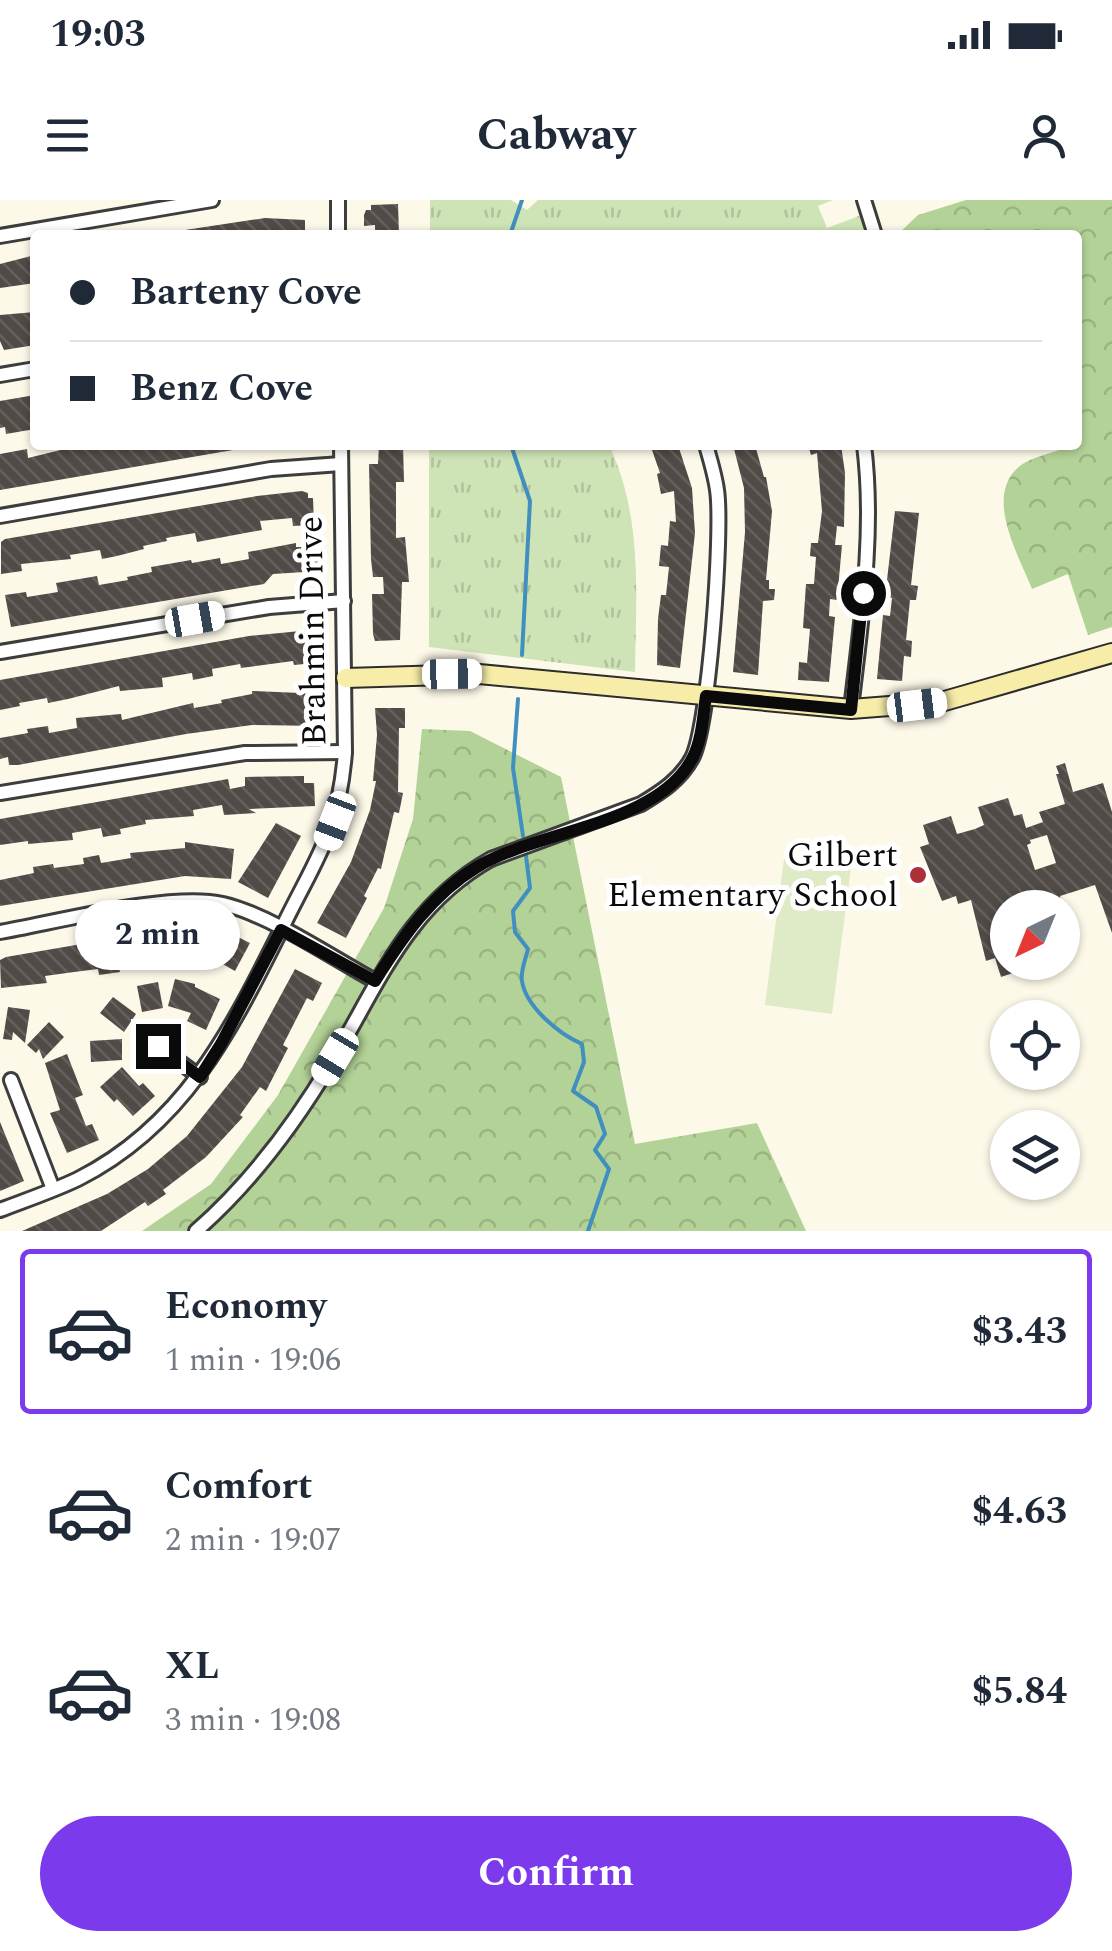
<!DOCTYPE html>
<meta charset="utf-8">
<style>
:root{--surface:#fff;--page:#f2f2f3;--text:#1f2937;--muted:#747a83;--line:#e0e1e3;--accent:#7c3aed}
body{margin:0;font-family:Spectral,serif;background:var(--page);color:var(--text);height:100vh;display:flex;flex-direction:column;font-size:38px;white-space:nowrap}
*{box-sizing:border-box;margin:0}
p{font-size:32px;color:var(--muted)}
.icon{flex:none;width:55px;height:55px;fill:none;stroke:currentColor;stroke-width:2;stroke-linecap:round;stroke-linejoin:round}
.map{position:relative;height:1031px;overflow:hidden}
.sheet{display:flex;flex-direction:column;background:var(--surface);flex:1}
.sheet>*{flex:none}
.guide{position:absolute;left:30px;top:30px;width:1052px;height:220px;border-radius:10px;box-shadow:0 2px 8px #0004;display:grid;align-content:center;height:220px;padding:0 40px;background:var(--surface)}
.needle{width:65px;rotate:223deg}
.buttons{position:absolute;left:990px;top:690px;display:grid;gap:20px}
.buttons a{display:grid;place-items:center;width:90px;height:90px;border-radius:50%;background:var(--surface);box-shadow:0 2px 8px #0004;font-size:50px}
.end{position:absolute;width:45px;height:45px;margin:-22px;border:12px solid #0a0a0a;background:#fff;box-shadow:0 0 0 5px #fff}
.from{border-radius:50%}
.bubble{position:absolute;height:70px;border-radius:35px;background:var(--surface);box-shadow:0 2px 8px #0004;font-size:32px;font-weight:700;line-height:70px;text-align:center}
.car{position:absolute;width:30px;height:60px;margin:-30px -15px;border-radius:12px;box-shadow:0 0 8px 2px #0007;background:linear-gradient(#fff 24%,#345 0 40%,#fff 0 76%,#345 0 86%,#fff 0)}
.guide b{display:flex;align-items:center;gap:35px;height:95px;font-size:38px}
.guide b+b{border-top:2px solid var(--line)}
.guide i{width:25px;height:25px;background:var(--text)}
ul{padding:18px 0 0;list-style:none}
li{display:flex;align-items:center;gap:30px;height:165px;margin:0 20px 15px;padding:0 20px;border:5px solid transparent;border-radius:10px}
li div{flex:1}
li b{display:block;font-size:38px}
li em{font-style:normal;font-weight:700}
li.selected{border-color:var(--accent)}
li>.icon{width:90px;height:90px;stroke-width:1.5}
.action{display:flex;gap:20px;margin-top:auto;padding:20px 40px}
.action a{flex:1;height:115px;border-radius:60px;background:var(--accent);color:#fff;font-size:40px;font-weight:700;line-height:115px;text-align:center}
.status{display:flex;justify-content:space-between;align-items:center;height:70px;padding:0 50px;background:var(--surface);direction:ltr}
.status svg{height:28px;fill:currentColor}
header{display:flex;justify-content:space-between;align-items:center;height:130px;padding:0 40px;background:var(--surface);font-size:45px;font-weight:700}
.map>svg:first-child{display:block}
.grass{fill:url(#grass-tufts)}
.forest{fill:url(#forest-crowns)}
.pitch{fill:#dfebc7}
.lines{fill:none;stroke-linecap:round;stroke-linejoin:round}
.stream{stroke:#408fbf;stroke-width:4}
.building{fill:url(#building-back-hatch);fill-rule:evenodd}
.street-casing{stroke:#3d3d3d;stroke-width:18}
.secondary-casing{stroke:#2c2c2c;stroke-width:22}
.street{stroke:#fff;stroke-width:12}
.secondary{stroke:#f7eda9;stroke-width:18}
.route{stroke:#0a0a0a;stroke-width:12}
.poi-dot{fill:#ac3038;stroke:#fff;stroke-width:4}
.labels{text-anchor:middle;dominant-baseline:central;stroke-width:10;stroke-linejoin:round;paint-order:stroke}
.street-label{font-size:35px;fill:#0a0a0a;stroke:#fff}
.poi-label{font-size:35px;fill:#0a0a0a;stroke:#fff;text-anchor:end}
</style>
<div class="status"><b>19:03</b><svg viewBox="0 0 49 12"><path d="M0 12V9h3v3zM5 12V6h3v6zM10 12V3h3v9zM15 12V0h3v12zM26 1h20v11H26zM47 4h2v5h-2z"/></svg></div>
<header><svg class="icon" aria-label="menu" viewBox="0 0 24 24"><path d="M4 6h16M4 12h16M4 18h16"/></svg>Cabway<svg class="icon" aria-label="person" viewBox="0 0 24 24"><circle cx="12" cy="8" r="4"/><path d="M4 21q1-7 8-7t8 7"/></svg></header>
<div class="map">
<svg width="1112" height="1031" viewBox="0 0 1112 1031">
<defs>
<pattern id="grass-tufts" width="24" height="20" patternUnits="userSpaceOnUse" patternTransform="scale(2.5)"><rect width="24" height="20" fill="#cee3b6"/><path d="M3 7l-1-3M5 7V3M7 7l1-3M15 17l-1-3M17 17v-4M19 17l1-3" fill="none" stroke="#b0c19b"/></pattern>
<pattern id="forest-crowns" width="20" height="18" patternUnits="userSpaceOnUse" patternTransform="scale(2.5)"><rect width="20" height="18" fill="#b3d297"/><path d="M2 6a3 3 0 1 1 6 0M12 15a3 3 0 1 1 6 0" fill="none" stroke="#99b381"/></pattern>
<pattern id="building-back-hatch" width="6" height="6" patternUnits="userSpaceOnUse" patternTransform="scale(2.5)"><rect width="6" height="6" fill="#514b47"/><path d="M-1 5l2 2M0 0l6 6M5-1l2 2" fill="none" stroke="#65605d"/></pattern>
</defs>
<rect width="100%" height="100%" fill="#fdf9e9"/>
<g class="grass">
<path d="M 430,0 L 511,0 L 527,10 L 538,0 L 833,0 L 818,6 L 827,28 L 864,14 L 868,32 L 850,35 L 430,35 Z"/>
<path d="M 429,245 L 609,245 C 643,317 636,394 635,472 L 429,447 Z"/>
</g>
<g class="forest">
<path d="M 966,0 L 1112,0 L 1112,427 L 1088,435 L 1068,374 L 1032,389 C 1019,355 982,295 1021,265 C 1032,257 1052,253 1065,248 L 1064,245 L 1078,245 L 1078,35 L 897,35 L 918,15 Z"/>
<path d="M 422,529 L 470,531 L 561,577 L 635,944 L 757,923 L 806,1031 L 142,1031 L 211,984 L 278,895 L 384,708 L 413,619 Z"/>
</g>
<path class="pitch" d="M 784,659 L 851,668 L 832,814 L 765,805 Z"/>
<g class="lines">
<g class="stream">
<path d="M 510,35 L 522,0"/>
<path d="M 511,245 L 530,301 L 522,455"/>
<path d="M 518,499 L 513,568 L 523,636"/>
<path d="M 526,656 L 530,688 L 513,711 L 515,732 L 528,749 C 526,758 520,772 522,781 C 526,807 559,834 582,844 L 584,862 L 573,891 L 596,907 L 605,934 L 595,950 L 609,969 L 588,1031"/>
</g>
</g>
<g class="building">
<path d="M 398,4 L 399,35 L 375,35 L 375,25 L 364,26 L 364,15 L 366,10 L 371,10 L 371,5 Z"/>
<path d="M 265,18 L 305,20 L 305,35 L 186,35 L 185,30 Z"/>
<path d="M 35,55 L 35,83 L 0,88 L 0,64 Z"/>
<path d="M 35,112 L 35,145 L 4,150 L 0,141 L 0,115 Z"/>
<path d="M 35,195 L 35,229 L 6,234 L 5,227 L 0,228 L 0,201 Z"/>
<path d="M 81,245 L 232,245 L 233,250 L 0,290 L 0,254 L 27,249 L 28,258 Z"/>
<path d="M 379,245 L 403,245 L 404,282 L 396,282 L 396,338 L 405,337 L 409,382 L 402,382 L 400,440 L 375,441 L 373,434 L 372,394 L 384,394 L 383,377 L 373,377 L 371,359 L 369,264 L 378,264 Z"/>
<path d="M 654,245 L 678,245 L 692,288 L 695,333 L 680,468 L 657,465 L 658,419 L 661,395 L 666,395 L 669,367 L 659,366 L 661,345 L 668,346 L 670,321 L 676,322 L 674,291 L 661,294 L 657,274 L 660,273 L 652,250 L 656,249 Z"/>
<path d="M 733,245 L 755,245 L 764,277 L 766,277 L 772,311 L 766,380 L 769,380 L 769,389 L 775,389 L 774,400 L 763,401 L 758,475 L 733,472 L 745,332 L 744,288 Z"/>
<path d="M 808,245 L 841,245 L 845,273 L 844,327 L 837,326 L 835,345 L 842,345 L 837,400 L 830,399 L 829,416 L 835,417 L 829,482 L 798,480 L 799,462 L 807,463 L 810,429 L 803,428 L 806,384 L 814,384 L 816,357 L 810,356 L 811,343 L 818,343 L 822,311 L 817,253 L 811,255 Z"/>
<path d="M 302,291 L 308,293 L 308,298 L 313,298 L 314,325 L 293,326 L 292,318 L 260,321 L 262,330 L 197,342 L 195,333 L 166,338 L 167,341 L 143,346 L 144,349 L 117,356 L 102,359 L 100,350 L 70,355 L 71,359 L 21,364 L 22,371 L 1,374 L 1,342 L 5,339 L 257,296 Z"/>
<path d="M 895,311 L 919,313 L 911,385 L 918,386 L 916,400 L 910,400 L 906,440 L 912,441 L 911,457 L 904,456 L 902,481 L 877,479 L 883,415 L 890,416 L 892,398 L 885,397 Z"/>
<path d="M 296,343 L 296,347 L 323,347 L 323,380 L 304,380 L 304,372 L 273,374 L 264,384 L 11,427 L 5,395 L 26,392 L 27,397 L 58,392 L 56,383 L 97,376 L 99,385 L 128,380 L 127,377 L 152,372 L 151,367 L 191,360 L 192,363 L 220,358 L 221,364 L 249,359 L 248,352 Z"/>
<path d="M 311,430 L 315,463 L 294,465 L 293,461 L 241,468 L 240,464 L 212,469 L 213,476 L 193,480 L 192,473 L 162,478 L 163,487 L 120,491 L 119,486 L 68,499 L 48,503 L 47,498 L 19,503 L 20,506 L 0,510 L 0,480 L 249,436 Z"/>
<path d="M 252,491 L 323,494 L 324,526 L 252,525 L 186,534 L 18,565 L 9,565 L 8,557 L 0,559 L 0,538 L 28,533 L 27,529 L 48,526 L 49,533 L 77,528 L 76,518 L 121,514 L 122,520 L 193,503 L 194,508 L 222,503 L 221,500 L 252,494 Z"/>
<path d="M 375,508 L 405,508 L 405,528 L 399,528 L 398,592 L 403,593 L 399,613 L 394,612 L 381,669 L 378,668 L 364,696 L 367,698 L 346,738 L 317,723 L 351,662 L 370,610 L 376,581 L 373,581 L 377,535 Z"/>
<path d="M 1065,563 L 1073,592 L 1103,583 L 1112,612 L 1112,733 L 1095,685 L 1060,696 L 1064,708 L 1008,708 L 1008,762 L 1040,764 L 1001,777 L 995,758 L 986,761 L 971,700 L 958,704 L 956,696 L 942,701 L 920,647 L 929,644 L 923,625 L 951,616 L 957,634 L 975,629 L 984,625 L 978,607 L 1008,598 L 1014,616 L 1022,614 L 1026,628 L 1043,622 L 1039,612 L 1065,604 L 1056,574 L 1059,574 L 1056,566 ZM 1047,635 L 1056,663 L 1035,670 L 1027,645 L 1031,643 L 1030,640 Z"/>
<path d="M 304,576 L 304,583 L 314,583 L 315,606 L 249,609 L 256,613 L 224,615 L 222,605 L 193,610 L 194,616 L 145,620 L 146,624 L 120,629 L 121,634 L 103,637 L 101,628 L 72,633 L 73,640 L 28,644 L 28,641 L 0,645 L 0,619 L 228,579 L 230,589 L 245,586 L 245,577 Z"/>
<path d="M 276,623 L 301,636 L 268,698 L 238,682 Z"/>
<path d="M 185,642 L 234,649 L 231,679 L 185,676 L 0,706 L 0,680 L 34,673 L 33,667 L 53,664 L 54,668 L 84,664 L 83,658 L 99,655 L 101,663 L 131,658 L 130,653 L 185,648 Z"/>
<path d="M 192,725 L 219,729 L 216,754 L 191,750 L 192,754 L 143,760 L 144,764 L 119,768 L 120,772 L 99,775 L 98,769 L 74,772 L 45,776 L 47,783 L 1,788 L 0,760 L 6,757 Z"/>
<path d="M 232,734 L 250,743 L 235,771 L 217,761 Z"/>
<path d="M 295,769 L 322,783 L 313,801 L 307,798 L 283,845 L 288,848 L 266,891 L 260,887 L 240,915 L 243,917 L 206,957 L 163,990 L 166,994 L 148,1006 L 145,1002 L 101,1031 L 22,1031 L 107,994 L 148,969 L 187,936 L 242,867 Z"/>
<path d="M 175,779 L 195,784 L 195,787 L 220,799 L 206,830 L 187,821 L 191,813 L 168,806 Z"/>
<path d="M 158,782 L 163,808 L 142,812 L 137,786 Z"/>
<path d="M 113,797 L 136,814 L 124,832 L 100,813 Z"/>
<path d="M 8,807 L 30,810 L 25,843 L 13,832 L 12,840 L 3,839 Z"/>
<path d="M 49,822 L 64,837 L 43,859 L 39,849 L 36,853 L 27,845 Z"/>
<path d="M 122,839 L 122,860 L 91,862 L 90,841 Z"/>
<path d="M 67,854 L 83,895 L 75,898 L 86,926 L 92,924 L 99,940 L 67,953 L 50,913 L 60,910 L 45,863 Z"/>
<path d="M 122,867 L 139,886 L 143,883 L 155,896 L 133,916 L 117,899 L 114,902 L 100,887 Z"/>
<path d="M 0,922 L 24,981 L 0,991 Z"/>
</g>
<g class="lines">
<defs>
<g id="street">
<path d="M 338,0 L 338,35"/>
<path d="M 864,0 L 875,35"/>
<path d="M 0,36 L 212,0"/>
<path d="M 0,175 L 35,169"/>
<path d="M 0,316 L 271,269 L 341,264"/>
<path d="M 0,452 L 269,407 L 344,401"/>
<path d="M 851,509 C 861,422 875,332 864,245"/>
<path d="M 0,593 L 245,553 L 345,552"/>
<path d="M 0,732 C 57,722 170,692 223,704 C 270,715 331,757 375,781"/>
<path d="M 158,846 L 200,877"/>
<path d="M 11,880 L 53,989"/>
<path d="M 0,1010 C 26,1000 53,991 78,979 C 187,924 233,826 285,722 C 318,655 339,630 345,552 L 341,245"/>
<path d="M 196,1031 C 251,983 294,925 331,863 C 379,784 406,707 491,659 L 641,604 C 661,592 680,580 692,558 C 709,526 723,330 717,290 C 715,275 710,259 706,245"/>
</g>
<path id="secondary" d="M 346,478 L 479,474 L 851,509 L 941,502 L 1112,453"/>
</defs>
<use href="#street" class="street-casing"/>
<use href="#secondary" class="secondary-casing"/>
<use href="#street" class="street"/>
<use href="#secondary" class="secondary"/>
</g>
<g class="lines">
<path class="route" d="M 158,846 L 200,877 L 221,844 L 281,730 L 375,781 C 402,738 432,694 477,667 C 538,630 659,625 693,557 C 702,539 703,516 706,496 L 851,510 L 863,393"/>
</g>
<circle class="poi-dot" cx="918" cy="675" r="10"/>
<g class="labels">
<g class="street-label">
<text transform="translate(313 431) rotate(-91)">Brahmin Drive</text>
</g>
<g class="poi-label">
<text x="898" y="655">Gilbert<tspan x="898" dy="40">Elementary School</tspan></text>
</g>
</g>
</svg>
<div class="buttons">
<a><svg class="needle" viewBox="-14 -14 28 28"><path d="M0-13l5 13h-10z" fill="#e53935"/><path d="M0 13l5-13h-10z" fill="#747a83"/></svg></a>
<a><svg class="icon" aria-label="locate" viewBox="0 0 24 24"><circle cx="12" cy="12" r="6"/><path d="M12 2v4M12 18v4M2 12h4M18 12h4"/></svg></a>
<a><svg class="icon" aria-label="layers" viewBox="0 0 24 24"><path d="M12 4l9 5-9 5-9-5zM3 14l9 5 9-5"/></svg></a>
</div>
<i class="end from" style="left:863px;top:393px"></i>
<i class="end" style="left:158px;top:846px"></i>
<div class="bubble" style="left:75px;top:700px;width:165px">2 min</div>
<i class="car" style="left:195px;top:419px;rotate:80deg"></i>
<i class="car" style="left:452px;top:474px;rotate:89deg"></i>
<i class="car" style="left:917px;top:505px;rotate:83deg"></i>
<i class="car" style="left:335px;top:621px;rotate:201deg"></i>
<i class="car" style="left:335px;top:857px;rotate:211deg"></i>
<div class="guide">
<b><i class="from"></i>Barteny Cove</b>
<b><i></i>Benz Cove</b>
</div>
</div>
<section class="sheet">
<ul>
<li class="selected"><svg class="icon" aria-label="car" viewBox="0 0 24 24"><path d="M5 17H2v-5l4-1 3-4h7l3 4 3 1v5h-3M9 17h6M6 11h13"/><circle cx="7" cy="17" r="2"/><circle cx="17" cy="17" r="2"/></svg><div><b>Economy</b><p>1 min · 19:06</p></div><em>$3.43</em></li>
<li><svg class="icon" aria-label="car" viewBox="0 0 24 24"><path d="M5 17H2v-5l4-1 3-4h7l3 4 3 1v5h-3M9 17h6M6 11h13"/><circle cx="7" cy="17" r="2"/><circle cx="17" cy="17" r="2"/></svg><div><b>Comfort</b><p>2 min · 19:07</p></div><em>$4.63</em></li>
<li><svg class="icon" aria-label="car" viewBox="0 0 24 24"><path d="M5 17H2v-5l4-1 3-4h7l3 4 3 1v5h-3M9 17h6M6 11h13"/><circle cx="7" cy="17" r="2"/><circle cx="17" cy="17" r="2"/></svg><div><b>XL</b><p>3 min · 19:08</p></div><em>$5.84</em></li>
</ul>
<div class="action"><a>Confirm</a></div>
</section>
